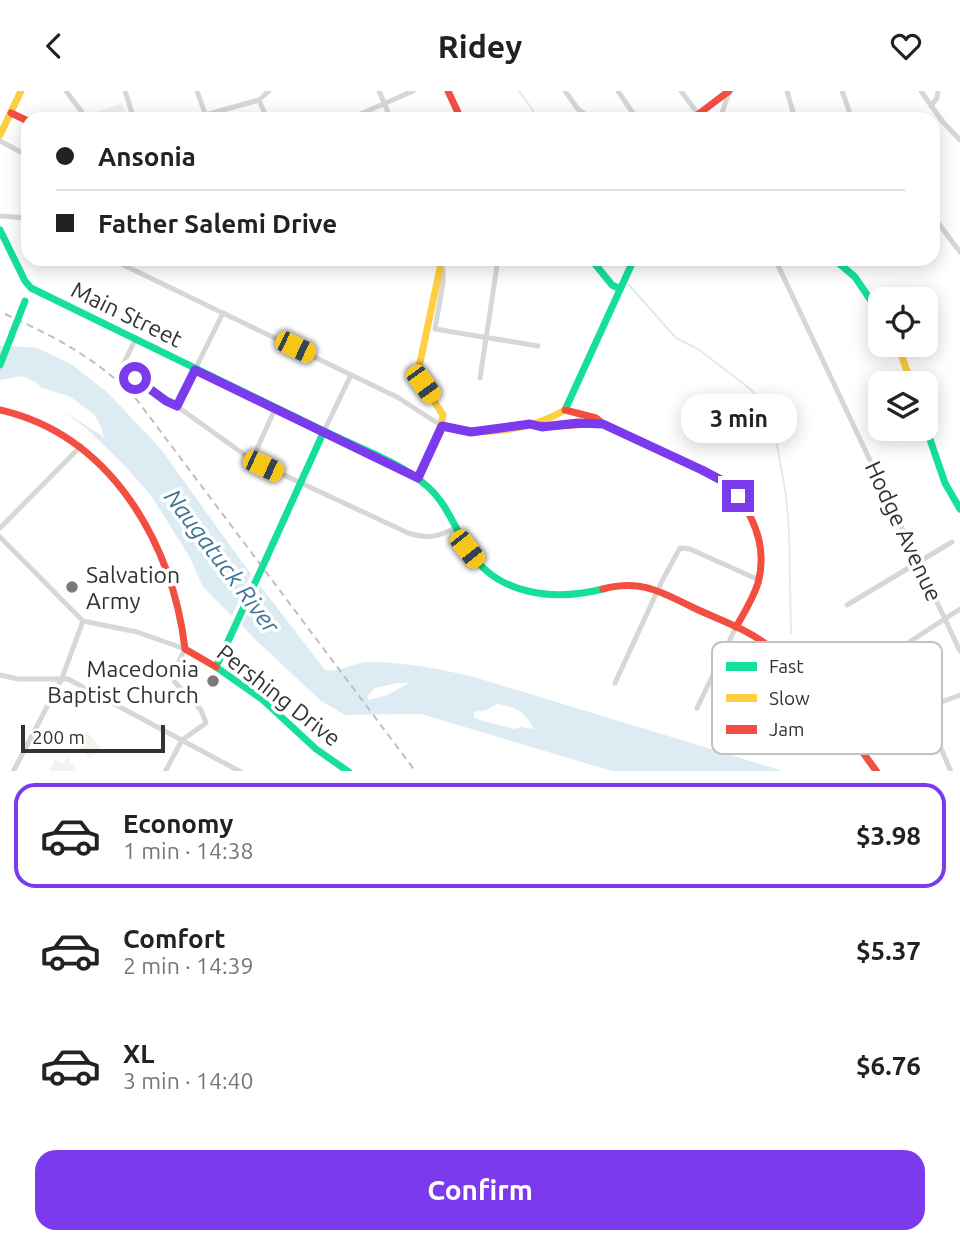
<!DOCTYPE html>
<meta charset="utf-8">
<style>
:root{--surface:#fff;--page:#f2f2f2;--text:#222;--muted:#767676;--line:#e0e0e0;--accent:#7c3aed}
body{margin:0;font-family:Ubuntu,sans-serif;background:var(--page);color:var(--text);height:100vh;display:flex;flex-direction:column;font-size:26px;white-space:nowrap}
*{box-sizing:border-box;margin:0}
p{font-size:23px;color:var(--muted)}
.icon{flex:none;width:38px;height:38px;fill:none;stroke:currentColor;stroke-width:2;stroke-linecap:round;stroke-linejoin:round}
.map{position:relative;height:680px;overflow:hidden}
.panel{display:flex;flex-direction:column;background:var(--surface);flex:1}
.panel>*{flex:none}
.banner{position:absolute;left:21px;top:21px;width:919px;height:154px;border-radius:21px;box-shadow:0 4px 18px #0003;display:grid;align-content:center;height:154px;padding:0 35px;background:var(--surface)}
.fabs{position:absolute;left:868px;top:196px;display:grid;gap:14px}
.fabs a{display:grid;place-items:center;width:70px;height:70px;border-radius:14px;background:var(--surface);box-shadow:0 4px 18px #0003;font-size:35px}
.scale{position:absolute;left:21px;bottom:18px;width:144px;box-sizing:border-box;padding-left:7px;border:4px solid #333;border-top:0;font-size:19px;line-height:24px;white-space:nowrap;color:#333;-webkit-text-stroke:5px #fff;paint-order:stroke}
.end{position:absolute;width:32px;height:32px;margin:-16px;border:9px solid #7c3aed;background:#fff;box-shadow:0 0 0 4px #fff}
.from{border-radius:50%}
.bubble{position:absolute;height:49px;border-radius:21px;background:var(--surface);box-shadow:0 4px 18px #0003;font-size:23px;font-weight:600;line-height:49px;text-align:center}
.car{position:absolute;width:21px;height:42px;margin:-21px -10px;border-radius:9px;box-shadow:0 0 5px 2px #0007;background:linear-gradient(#f5c518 24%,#345 0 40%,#f5c518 0 76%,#345 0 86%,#f5c518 0)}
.banner b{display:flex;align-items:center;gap:24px;height:66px;font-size:26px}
.banner b+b{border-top:2px solid var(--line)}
.banner i{width:18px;height:18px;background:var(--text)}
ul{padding:12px 0 0;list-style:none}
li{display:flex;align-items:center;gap:21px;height:105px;margin:0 14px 10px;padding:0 21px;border:4px solid transparent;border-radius:21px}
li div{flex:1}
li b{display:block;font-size:26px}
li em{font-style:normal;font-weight:600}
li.selected{border-color:var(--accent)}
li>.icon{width:63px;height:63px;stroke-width:1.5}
.cta{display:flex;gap:14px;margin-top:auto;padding:14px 35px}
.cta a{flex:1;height:80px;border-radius:21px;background:var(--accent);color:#fff;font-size:28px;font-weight:600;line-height:80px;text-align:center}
header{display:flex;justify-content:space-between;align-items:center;height:91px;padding:0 35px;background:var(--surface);font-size:32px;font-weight:600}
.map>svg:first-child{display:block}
.green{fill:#f1f5ed}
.water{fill:#ddebf3;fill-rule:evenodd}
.pier{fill:#fff}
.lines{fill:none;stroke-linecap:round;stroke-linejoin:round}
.stream{stroke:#ddebf3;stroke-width:2}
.street{stroke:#d7d7d7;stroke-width:5}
.fast{stroke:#16e098;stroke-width:7}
.slow{stroke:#ffcf43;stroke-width:7}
.jam{stroke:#f24e42;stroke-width:7}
.rail{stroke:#bebebe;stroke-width:2;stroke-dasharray:7 5;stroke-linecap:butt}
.fast-bridge{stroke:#16e098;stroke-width:7}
.route{stroke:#7c3aed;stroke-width:9}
.poi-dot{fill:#7a7a7a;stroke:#fff;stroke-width:2.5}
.labels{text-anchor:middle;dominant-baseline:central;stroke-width:7;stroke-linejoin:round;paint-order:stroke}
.street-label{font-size:23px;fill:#333;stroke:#fff}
.poi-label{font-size:23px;fill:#333;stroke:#fff;text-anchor:start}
.water-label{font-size:24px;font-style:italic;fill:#3f7597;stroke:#fff}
.key{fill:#fff;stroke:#c2c2c2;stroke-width:2}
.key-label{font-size:19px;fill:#333}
</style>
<header><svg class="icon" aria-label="back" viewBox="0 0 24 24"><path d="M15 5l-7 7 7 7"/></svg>Ridey<svg class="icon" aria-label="heart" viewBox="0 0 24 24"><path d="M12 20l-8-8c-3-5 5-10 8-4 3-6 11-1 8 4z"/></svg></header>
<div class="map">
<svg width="960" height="681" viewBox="0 0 960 681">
<rect width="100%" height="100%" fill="#fff"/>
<g class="green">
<path d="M 122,12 L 128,28 L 91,28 L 88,24 Z"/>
<path d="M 87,641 L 101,657 L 89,667 L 76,652 Z"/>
<path d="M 67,666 L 77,680 L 49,680 L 55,669 L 63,672 Z"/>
</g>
<path class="water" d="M 0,254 L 37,257 L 71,273 L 108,302 L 161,358 L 242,471 L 325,579 C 340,582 353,571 369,571 C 404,571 440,578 474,586 L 783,680 L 612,680 L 421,623 L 345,624 L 321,610 L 258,551 L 203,496 L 189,465 L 152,406 L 125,375 L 88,339 L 63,320 L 104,346 L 101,336 L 94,323 L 69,305 L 42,297 L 37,292 L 22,285 L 0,289 ZM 398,592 L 409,592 L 387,604 L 369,609 L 367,605 L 375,597 ZM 497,613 C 516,616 525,621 534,638 L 520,636 L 515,638 L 483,630 L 474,626 L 474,621 L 487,619 Z"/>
<path class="pier" d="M 253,479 L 262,491 L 240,539 L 230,529 Z"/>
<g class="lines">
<g class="stream">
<path d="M 519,0 L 539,28"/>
<path d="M 629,194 L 676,247 L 698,258 L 749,297 L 763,311 L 772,327 L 786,404 L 789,438 L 791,542"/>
</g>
<g class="street">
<path d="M 66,0 L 87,28"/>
<path d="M 125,0 L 134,28"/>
<path d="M 197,0 L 207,28"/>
<path d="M 379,0 L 391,28"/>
<path d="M 565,0 L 578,18 L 591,28"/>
<path d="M 618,0 L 637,28"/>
<path d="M 681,0 L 702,28"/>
<path d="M 787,0 L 795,28"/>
<path d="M 842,0 L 852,28"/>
<path d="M 921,0 L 942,30 L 960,49"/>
<path d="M 259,9 L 267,28"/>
<path d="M 931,15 L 937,7 L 938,0"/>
<path d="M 205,24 L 259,9 L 269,0"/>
<path d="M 349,28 L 413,0"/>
<path d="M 720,28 L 729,1"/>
<path d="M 0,50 L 28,65"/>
<path d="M 0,125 L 28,127"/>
<path d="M 933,125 L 960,161"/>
<path d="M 111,168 L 397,306 L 442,335"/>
<path d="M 775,168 L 960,560"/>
<path d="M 443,178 L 443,192 L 435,238 L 538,255"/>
<path d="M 135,249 L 122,276 L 252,369 L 408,442 C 428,448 438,446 455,437"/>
<path d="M 480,287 L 498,168"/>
<path d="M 177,315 L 223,222"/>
<path d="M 324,340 L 351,284"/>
<path d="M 252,369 L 275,318"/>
<path d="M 0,437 L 81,355"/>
<path d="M 0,446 L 83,530 L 137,541 L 185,558 L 175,578 L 174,590 L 201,619 L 206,632 L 182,649 L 165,681"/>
<path d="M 847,514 L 952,451"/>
<path d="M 960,518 L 860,583 C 861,594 859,612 865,622 C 875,640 943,610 960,604"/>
<path d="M 0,584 L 18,588 L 68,588 L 241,681"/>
<path d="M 615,592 L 662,490 L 680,457 L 690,458 L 759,489"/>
<path d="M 697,617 L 736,536"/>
<path d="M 924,617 L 951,681"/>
<path d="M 13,681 L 62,587 L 83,530"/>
</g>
<g class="fast">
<path d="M 0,139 L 25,190 L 31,197 L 324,340 L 266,468"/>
<path d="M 591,168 L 612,194 L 620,198"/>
<path d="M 834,168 L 855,186 L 880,223"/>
<path d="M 565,319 L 634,168"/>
<path d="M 926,337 L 945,392 L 960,418"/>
<path d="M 324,340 C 358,357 399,370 428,396 C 447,413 455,438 469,459 C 497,505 555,510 603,498"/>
<path d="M 230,546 L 216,576 L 263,609 L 316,658 L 349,681"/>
</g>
<g class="slow">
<path d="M 0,44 L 21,0"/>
<path d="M 898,254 L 911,292"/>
<path d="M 442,335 C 482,346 529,340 565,319"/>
<path d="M 418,387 L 440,341 L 443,324 L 423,293 L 419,276 L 442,168"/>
</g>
<g class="jam">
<path d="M 448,0 L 461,28"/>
<path d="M 11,22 L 28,30"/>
<path d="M 692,28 L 729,0"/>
<path d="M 0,319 C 110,344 173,452 185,558 L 216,576"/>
<path d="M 565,319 L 596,327 L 603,333 L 707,381 C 745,401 770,448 758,492 C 753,508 744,522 736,536"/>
<path d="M 531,333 C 550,338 580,332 602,333"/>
<path d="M 603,498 C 641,488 661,501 694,517 C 718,528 744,537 766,553 C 811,585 844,636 877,681"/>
</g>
<path class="rail" d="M 5,223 C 57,247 97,267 137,309 L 416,681"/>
<g class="fast-bridge">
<path d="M 0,274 L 25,210"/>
<path d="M 230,546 L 266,468"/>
</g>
</g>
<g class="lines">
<path class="route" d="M 135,287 L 166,310 L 177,315 L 195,279 L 418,387 L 442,335 L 471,341 L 530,333 L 542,336 L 578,332 L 603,333 L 702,379 L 721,389 L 738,405"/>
</g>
<g class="poi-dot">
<circle cx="72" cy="496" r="7"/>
<circle cx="213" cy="590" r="7"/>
</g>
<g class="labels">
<g class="street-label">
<text transform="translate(127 223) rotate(26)">Main Street</text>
<text transform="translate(904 440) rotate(65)">Hodge Avenue</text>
<text transform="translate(279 604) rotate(38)">Pershing Drive</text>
</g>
<g class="poi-label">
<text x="86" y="483">Salvation<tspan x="86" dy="26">Army</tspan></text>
<text x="199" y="577" text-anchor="end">Macedonia<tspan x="199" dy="26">Baptist Church</tspan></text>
</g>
<g class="water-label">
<text transform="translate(222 470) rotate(53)">Naugatuck River</text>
</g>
</g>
<rect x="712" y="551" width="230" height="112" rx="10" class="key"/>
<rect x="726" y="571" width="31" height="9" fill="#16e098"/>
<rect x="726" y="603" width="31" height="8" fill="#ffcf43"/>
<rect x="726" y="634" width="31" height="9" fill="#f24e42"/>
<g class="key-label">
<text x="769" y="582">Fast</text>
<text x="769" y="614">Slow</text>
<text x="769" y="645">Jam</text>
</g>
</svg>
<div class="fabs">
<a><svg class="icon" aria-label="locate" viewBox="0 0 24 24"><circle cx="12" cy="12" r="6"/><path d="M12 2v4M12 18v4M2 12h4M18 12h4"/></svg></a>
<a><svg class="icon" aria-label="layers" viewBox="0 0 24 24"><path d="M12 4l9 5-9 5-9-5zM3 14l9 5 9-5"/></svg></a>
</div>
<div class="scale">200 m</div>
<i class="end from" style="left:135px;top:287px"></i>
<i class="end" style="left:738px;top:405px"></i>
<div class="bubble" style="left:681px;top:303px;width:116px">3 min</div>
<i class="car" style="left:295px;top:256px;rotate:116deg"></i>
<i class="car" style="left:423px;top:293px;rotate:144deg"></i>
<i class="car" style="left:263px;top:375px;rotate:115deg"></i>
<i class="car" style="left:467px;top:458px;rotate:142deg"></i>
<div class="banner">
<b><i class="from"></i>Ansonia</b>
<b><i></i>Father Salemi Drive</b>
</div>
</div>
<section class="panel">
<ul>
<li class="selected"><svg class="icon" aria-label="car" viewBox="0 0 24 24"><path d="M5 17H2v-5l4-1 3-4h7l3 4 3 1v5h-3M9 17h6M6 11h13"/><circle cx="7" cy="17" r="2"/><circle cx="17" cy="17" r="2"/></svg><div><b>Economy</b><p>1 min · 14:38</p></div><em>$3.98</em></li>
<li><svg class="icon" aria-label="car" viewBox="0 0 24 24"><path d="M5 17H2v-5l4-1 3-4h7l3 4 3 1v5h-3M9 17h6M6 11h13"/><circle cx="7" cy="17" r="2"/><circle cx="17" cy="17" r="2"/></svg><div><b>Comfort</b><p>2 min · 14:39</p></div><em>$5.37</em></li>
<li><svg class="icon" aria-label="car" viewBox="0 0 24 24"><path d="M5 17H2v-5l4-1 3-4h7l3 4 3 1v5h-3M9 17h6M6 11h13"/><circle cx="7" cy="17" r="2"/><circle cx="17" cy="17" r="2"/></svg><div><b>XL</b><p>3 min · 14:40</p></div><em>$6.76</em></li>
</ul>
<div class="cta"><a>Confirm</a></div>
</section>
